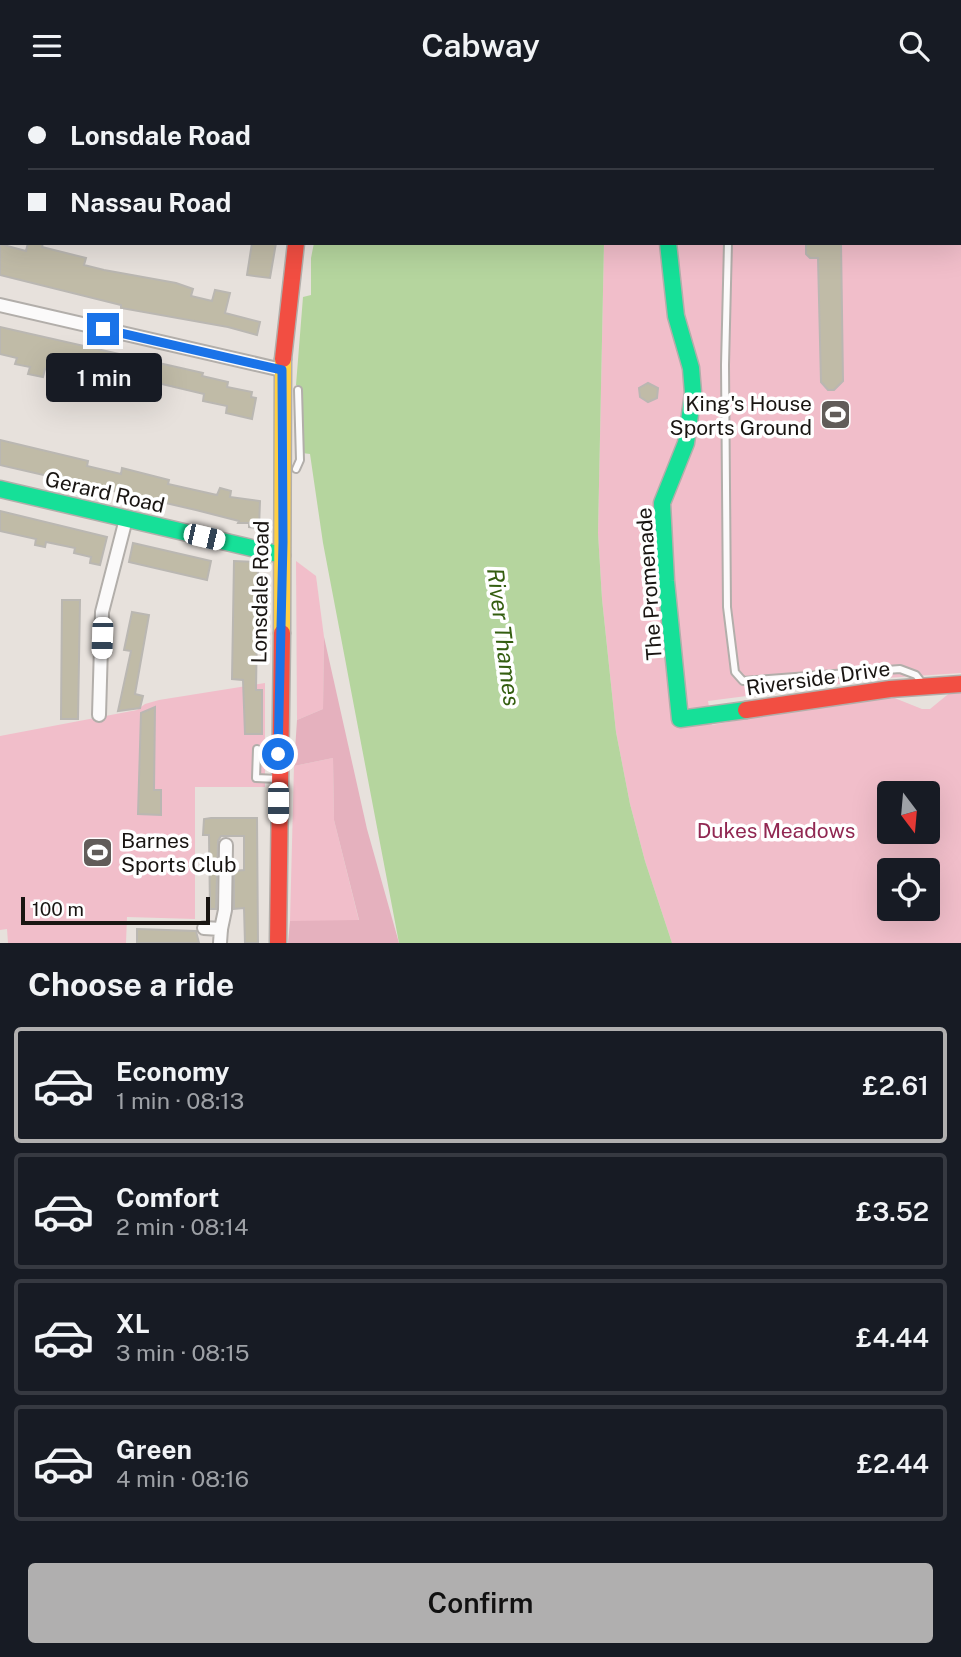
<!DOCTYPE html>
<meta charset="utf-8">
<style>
:root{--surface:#171b24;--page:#242831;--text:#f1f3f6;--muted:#9ea1a6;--line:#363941;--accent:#b0afaf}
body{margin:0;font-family:"Public Sans",sans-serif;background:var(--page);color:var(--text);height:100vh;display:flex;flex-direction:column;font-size:26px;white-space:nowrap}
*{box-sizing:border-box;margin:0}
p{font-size:23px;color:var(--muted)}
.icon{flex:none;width:38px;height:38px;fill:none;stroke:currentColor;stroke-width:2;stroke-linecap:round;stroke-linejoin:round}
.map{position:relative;height:852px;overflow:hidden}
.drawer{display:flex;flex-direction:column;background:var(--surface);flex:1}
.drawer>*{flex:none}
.hud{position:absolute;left:0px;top:0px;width:962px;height:154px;box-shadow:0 7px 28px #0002;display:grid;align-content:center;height:154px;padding:0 28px;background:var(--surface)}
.needle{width:46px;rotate:164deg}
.buttons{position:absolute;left:877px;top:690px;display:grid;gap:14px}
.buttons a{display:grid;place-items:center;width:63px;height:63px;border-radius:7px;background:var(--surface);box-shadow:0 7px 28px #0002;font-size:35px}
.scale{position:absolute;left:21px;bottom:18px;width:189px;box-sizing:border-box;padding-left:7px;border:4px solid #191512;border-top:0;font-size:19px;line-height:24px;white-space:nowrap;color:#191512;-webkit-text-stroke:5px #fff;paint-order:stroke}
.end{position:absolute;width:32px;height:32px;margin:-16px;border:9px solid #1a73e8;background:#fff;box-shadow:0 0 0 4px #fff}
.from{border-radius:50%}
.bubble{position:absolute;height:49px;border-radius:7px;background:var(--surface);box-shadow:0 7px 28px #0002;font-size:23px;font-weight:600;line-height:49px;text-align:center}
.car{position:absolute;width:21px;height:42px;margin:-21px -10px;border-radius:9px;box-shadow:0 0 5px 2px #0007;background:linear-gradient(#fff 24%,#345 0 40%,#fff 0 76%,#345 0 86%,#fff 0)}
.hud b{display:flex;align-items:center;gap:24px;height:66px;font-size:26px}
.hud b+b{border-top:2px solid var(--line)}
.hud i{width:18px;height:18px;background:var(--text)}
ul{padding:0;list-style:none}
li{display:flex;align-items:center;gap:21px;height:116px;margin:0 14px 10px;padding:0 14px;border:4px solid var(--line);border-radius:7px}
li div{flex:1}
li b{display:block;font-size:26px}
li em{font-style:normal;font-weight:600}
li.current{border-color:var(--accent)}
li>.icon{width:63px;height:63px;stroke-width:1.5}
h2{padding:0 28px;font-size:32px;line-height:84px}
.primary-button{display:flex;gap:14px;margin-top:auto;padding:14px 28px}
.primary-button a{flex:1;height:80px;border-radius:7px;background:var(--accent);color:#111;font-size:28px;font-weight:600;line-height:80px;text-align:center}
header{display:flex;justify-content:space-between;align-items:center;height:91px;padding:0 28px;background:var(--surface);font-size:32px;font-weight:600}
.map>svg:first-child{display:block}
.green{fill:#f1beca;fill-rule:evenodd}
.forest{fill:#e5b1be}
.water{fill:#b5d59e}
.building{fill:#c0bba7;stroke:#bab7b2;stroke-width:2}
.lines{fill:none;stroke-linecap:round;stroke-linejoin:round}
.lane-casing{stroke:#b2aeaa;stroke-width:10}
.street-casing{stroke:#b2aeaa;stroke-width:16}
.fast-casing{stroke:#b2aeaa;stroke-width:19}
.slow-casing{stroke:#b2aeaa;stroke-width:19}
.jam-casing{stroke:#b2aeaa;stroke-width:19}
.lane{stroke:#fbfafa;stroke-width:6}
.street{stroke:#fbfafa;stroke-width:12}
.fast{stroke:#16e098;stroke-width:16}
.slow{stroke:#ffcf43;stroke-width:16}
.jam{stroke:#f24e42;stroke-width:16}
.route{stroke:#1a73e8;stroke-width:9}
.labels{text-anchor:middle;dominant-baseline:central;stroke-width:7;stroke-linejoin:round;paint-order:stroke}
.poi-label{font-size:21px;fill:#191512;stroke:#fff;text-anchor:end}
.street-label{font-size:21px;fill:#191512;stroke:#fff}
.park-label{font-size:21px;fill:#912852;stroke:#fff}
.water-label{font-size:23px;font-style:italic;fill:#345e10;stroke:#fff}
</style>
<header><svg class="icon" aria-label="menu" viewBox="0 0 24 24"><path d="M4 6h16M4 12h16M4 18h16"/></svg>Cabway<svg class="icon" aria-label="search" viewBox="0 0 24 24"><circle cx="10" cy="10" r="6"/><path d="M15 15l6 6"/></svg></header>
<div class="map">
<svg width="961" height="852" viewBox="0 0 961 852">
<rect width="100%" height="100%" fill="#e7e1dc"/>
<g class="green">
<path d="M 616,0 L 961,0 L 961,582 L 886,587 L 708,610 L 712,634 L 841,611 L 892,606 L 922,618 L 930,618 L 952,600 L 961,599 L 961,852 L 672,852 L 645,770 L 630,713 L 616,641 L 602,508 L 598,443 L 604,152 L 961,152 L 961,2 ZM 889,702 L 928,702 L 928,740 L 889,740 ZM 889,779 L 928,779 L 928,817 L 889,817 Z"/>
<path d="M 296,470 L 316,485 L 324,546 L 323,618 L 297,629 Z"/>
<path d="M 265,592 L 265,696 L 195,696 L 195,828 L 127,826 L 126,852 L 8,852 L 7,838 L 0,839 L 0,645 L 137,619 L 145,613 L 159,609 Z"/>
<path d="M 333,667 L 334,729 L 359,830 L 290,830 L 294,675 Z"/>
</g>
<path class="forest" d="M 324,546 L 367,738 L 399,852 L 288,852 L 290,830 L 359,829 L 334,729 L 333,667 L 294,675 L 297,629 L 323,618 Z"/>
<g class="water">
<path d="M 339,0 L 616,0 L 339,2 Z"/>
<path d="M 314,152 L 604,152 L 598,442 L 602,508 L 616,641 L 630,713 L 645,770 L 672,852 L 399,852 L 323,452 L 310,363 L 302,362 L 301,295 L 296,294 L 303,206 L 311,204 L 311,167 Z"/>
</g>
<g class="building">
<path d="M 28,152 L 43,152 L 42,156 L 86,167 L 84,174 L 104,179 L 176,192 L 193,198 L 191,205 L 212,210 L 215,199 L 230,202 L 225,222 L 260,231 L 257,244 L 228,236 L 121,217 L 121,214 L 0,184 L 0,153 L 26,160 Z"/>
<path d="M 252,152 L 276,152 L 270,187 L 247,184 Z"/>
<path d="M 806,152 L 841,152 L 843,290 L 834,299 L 828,299 L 821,291 L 818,167 L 810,167 L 806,163 Z"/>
<path d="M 0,236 L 203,282 L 202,285 L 228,291 L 227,296 L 252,301 L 251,306 L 256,307 L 252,328 L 226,322 L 227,315 L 203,310 L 204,303 L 124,284 L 75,275 L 73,284 L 45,278 L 43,286 L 28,283 L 30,276 L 15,273 L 17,267 L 0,263 Z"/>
<path d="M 648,292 L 658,297 L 657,307 L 648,311 L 640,306 L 639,297 Z"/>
<path d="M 0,349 L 88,370 L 87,375 L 121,383 L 122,377 L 169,389 L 168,393 L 217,404 L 220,397 L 231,400 L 230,406 L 260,410 L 259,437 L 249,436 L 249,432 L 238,432 L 239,430 L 196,419 L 0,374 Z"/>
<path d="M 0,420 L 107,446 L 100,474 L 90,472 L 91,466 L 74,462 L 75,457 L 46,451 L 45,456 L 35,454 L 36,448 L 0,440 Z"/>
<path d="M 133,452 L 211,470 L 207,489 L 129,471 Z"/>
<path d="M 234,470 L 258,471 L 256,599 L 262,599 L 262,643 L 245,643 L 243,589 L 232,588 Z"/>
<path d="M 62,509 L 80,509 L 78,628 L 61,628 Z"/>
<path d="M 132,521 L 149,524 L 135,603 L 143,605 L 140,617 L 118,620 L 131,560 L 124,559 Z"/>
<path d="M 155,616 L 154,699 L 161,699 L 161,724 L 138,723 L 141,622 Z"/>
<path d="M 211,727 L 257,727 L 258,852 L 245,852 L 244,817 L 234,818 L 234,780 L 244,779 L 244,745 L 221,745 L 218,750 L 216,818 L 210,818 L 209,744 L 203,744 L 204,728 Z"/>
<path d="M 137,838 L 196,840 L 199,852 L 137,852 Z"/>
</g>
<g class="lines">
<defs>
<g id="lane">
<path d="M 728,152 L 725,274 L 727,516 L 735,581 L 743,590 L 900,578 L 916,584 L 923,593"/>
<path d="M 296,378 L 300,369 L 298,299"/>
<path d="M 257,658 L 256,687 L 278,688"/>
</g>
<g id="street">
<path d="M 40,0 L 45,2"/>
<path d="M 94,2 L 95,0"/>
<path d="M 202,2 L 202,0"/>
<path d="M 679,2 L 679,0"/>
<path d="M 0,214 L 282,279"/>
<path d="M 99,624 L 102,521 L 126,428"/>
<path d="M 204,837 L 221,838 L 220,852"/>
<path d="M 221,838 L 225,819 L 226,754"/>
</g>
<g id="fast">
<path d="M 325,0 L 325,2"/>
<path d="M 668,152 L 676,225 L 691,277 L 693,302 L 686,352 L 662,412 L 666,490 L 680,628 L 746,619"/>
<path d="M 0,398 L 282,464"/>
</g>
<path id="slow" d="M 282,542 L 283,268"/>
<g id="jam">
<path d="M 283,268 L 296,152"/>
<path d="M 746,619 L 890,598 L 961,593"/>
<path d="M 278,852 L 282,542"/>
</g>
</defs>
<use href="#lane" class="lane-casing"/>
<use href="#street" class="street-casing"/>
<use href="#fast" class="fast-casing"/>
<use href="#slow" class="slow-casing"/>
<use href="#jam" class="jam-casing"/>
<use href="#lane" class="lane"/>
<use href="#street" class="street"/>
<use href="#fast" class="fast"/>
<use href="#slow" class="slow"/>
<use href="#jam" class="jam"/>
</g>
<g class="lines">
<path class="route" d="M 103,238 L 282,279 L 283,451 L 278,663"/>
</g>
<defs>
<symbol id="stadium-square" viewBox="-11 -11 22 22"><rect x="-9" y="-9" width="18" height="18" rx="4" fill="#615c59" stroke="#fff"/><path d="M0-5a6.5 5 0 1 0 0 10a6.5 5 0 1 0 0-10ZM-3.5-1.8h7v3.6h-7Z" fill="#fff"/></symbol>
</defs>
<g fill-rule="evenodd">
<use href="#stadium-square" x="818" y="306" width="35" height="35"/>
<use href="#stadium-square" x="80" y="744" width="35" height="35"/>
</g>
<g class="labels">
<g class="poi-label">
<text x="812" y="312">King's House<tspan x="812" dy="24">Sports Ground</tspan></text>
<text x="121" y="749" text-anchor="start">Barnes<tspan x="121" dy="24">Sports Club</tspan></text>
</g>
<g class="street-label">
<text transform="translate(105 401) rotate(13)">Gerard Road</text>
<text transform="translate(649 493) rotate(-94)">The Promenade</text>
<text transform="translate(260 501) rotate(-89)">Lonsdale Road</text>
<text transform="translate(818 587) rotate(-8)">Riverside Drive</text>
</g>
<g class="park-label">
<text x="776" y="739">Dukes Meadows</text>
</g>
<g class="water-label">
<text transform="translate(504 546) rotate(83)">River Thames</text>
</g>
</g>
</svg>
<div class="buttons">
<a><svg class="needle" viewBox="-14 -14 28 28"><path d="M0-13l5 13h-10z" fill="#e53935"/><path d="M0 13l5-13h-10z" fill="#9ea1a6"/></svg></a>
<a><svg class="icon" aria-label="locate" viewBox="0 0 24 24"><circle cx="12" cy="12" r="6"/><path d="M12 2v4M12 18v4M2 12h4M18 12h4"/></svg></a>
</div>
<div class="scale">100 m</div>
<i class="end from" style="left:278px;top:663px"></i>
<i class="end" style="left:103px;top:238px"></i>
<div class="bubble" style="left:46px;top:262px;width:116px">1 min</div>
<i class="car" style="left:204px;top:446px;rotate:103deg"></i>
<i class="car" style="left:102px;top:547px;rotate:182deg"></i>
<i class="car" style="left:278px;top:712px;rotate:180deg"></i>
<div class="hud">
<b><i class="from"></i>Lonsdale Road</b>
<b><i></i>Nassau Road</b>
</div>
</div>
<section class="drawer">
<h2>Choose a ride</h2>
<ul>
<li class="current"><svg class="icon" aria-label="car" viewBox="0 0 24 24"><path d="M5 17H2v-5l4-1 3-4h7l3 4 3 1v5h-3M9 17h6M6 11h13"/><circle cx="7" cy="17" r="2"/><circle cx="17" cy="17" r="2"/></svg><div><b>Economy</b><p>1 min · 08:13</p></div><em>£2.61</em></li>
<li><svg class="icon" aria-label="car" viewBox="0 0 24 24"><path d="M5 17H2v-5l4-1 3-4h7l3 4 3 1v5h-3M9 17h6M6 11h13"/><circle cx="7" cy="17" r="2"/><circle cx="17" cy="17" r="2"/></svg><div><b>Comfort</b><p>2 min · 08:14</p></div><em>£3.52</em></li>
<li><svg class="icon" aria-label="car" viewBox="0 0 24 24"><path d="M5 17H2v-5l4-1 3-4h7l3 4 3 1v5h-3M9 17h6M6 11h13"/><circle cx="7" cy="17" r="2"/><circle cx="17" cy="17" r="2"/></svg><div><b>XL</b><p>3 min · 08:15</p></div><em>£4.44</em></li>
<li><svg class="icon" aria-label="car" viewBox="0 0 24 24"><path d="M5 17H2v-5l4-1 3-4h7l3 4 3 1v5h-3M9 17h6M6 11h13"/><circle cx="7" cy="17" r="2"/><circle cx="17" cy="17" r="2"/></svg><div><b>Green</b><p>4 min · 08:16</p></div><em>£2.44</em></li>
</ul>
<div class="primary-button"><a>Confirm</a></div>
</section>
